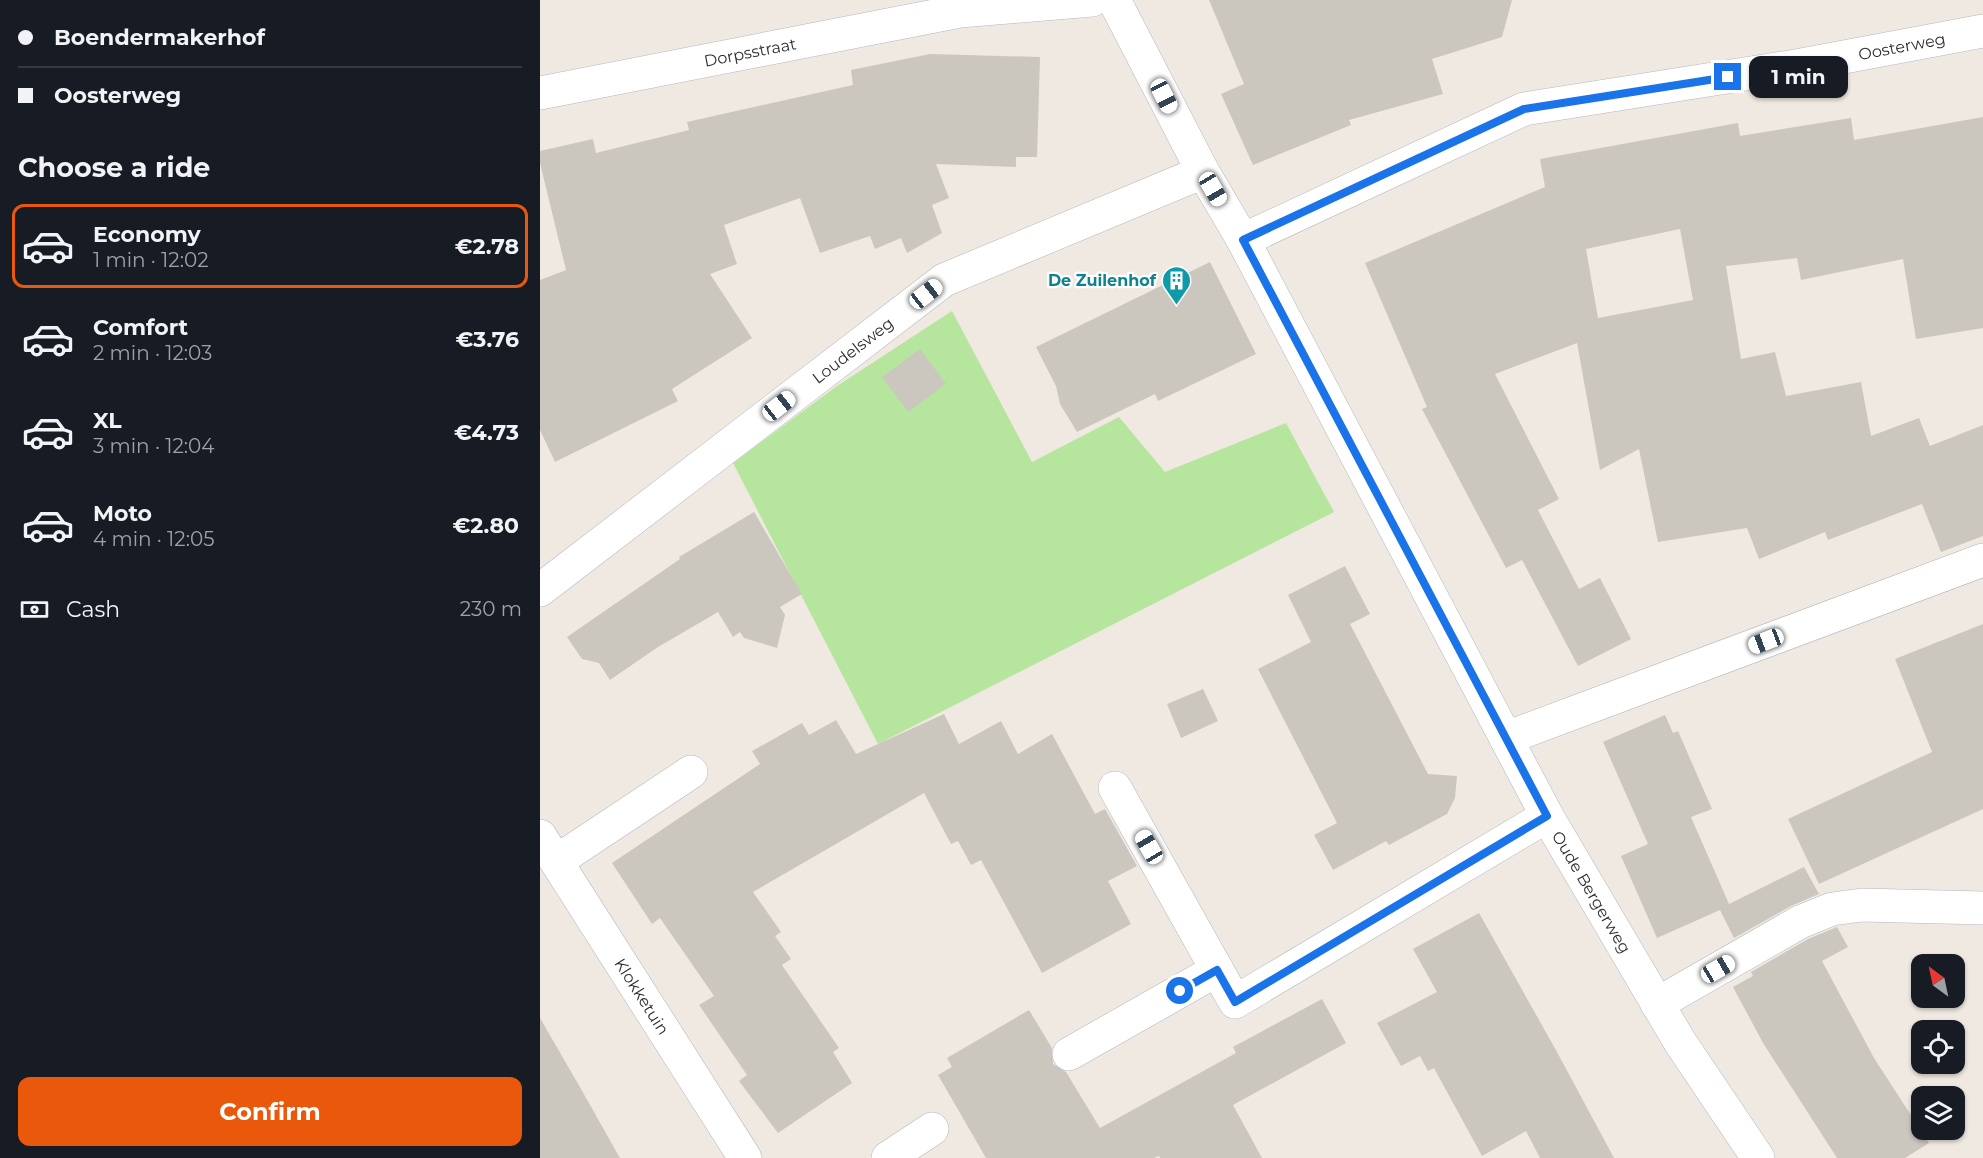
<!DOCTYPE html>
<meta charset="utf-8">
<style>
:root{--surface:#171b24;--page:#242831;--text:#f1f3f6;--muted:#9ea1a6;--line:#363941;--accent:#ea580c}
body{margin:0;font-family:Montserrat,sans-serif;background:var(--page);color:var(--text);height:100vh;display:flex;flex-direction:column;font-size:22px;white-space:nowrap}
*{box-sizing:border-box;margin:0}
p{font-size:20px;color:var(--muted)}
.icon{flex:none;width:33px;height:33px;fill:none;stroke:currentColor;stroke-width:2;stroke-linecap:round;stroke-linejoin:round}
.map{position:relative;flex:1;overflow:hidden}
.drawer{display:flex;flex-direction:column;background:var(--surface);width:540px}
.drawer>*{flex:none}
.top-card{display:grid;align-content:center;height:132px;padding:0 18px;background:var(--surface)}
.needle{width:39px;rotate:327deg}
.fabs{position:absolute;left:1371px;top:954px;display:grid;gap:12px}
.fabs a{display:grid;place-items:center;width:54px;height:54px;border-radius:12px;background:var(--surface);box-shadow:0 2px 4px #0004;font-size:30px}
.end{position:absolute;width:27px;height:27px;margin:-14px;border:8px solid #1a73e8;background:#fff;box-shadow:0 0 0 3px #fff}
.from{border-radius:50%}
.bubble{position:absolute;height:42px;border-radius:12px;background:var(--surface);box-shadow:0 2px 4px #0004;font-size:20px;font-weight:700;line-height:42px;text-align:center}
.car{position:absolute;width:18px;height:36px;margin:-18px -9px;border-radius:8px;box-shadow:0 0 4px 2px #0007;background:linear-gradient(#fff 24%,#345 0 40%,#fff 0 76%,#345 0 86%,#fff 0)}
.top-card b{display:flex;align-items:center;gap:21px;height:57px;font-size:22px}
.top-card b+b{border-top:2px solid var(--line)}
.top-card i{width:15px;height:15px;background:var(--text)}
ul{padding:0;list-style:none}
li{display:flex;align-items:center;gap:18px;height:84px;margin:0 12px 9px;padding:0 6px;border:3px solid transparent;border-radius:12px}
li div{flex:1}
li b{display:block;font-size:22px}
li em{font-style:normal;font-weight:700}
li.active{border-color:var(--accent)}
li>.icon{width:54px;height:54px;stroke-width:1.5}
h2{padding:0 18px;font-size:27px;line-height:72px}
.pay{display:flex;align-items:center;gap:15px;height:66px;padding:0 18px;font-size:22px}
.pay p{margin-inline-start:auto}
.button{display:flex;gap:12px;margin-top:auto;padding:12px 18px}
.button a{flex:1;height:69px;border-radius:12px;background:var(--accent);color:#fff;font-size:24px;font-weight:700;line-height:69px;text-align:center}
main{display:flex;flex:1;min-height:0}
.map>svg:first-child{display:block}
.green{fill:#b6e59e}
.building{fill:#cbc7bf;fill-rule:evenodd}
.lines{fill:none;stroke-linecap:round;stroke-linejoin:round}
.minor-casing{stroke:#b4b7c1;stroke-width:34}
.minor{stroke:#fff;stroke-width:33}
.route{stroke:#1a73e8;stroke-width:8}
.labels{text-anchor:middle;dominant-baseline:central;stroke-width:4.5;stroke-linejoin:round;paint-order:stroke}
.street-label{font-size:16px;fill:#2e2e2e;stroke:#fff}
.culture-label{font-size:16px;font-weight:bold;fill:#0d838f;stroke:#fff;text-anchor:end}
</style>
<main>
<section class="drawer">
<div class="top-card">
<b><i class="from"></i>Boendermakerhof</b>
<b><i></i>Oosterweg</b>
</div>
<h2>Choose a ride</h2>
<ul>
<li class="active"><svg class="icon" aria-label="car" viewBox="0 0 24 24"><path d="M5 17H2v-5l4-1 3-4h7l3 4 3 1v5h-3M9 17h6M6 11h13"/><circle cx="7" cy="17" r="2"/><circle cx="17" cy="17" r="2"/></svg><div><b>Economy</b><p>1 min · 12:02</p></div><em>€2.78</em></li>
<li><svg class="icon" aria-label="car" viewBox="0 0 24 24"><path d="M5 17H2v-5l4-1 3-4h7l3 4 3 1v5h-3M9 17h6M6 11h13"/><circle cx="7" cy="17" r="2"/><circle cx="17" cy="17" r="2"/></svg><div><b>Comfort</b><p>2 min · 12:03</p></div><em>€3.76</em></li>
<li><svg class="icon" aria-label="car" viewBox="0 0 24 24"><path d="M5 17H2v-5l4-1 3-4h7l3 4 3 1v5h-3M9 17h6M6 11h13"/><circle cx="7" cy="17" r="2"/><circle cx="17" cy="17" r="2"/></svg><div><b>XL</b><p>3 min · 12:04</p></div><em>€4.73</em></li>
<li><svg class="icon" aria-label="car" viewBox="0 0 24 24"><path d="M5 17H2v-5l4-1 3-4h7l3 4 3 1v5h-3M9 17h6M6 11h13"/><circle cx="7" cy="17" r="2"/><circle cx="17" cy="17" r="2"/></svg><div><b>Moto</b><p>4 min · 12:05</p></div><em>€2.80</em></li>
</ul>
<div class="pay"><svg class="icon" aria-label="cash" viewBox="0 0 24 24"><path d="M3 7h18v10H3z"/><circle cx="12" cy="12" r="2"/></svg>Cash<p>230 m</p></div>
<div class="button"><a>Confirm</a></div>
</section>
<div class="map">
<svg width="1443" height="1158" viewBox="0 0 1443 1158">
<rect width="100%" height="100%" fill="#efe9e1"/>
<path class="green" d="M 412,311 L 492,462 L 579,417 L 625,472 L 746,423 L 794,512 L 338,744 L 193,463 L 297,386 Z"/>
<g class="building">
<path d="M 669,0 L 972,0 L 962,37 L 892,59 L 903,94 L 809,120 L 811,125 L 713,165 L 681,94 L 704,84 Z"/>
<path d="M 390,54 L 500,57 L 497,157 L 476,157 L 476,167 L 396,164 L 409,198 L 392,205 L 402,233 L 367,253 L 361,238 L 335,249 L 330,236 L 280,253 L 260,198 L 184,225 L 197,264 L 170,274 L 212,338 L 132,389 L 138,401 L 15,462 L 0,430 L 0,280 L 26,270 L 0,163 L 0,151 L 53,139 L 56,153 L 149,130 L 147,122 L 313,85 L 311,70 Z"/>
<path d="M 1443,117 L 1443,328 L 1376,339 L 1363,259 L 1261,280 L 1257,258 L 1186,266 L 1201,359 L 1235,352 L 1246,396 L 1321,382 L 1331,436 L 1379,418 L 1390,446 L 1443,425 L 1443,536 L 1401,552 L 1382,504 L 1288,540 L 1285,532 L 1219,559 L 1207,528 L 1118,542 L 1099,449 L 1060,470 L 1037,343 L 955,374 L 1019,499 L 998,510 L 1039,589 L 1060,578 L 1091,639 L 1038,666 L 982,560 L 966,568 L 882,409 L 887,407 L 825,263 L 1005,187 L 1000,159 L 1198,123 L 1200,136 L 1311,118 L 1314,140 ZM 1140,229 L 1153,300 L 1058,318 L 1046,249 Z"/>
<path d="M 670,262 L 716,354 L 618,401 L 615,394 L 537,432 L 520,404 L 516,386 L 496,347 Z"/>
<path d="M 380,349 L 406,384 L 368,412 L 342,377 Z"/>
<path d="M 214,512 L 262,594 L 240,607 L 245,615 L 237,648 L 204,638 L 200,632 L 193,637 L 178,612 L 118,647 L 70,680 L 59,663 L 42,659 L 27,637 L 140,559 L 139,557 Z"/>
<path d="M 805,566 L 830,614 L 810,624 L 888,774 L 917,776 L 915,798 L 907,814 L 849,845 L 846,841 L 793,870 L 774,835 L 797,823 L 718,669 L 771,642 L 748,595 Z"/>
<path d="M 1443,624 L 1443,809 L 1279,884 L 1248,819 L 1392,752 L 1355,659 Z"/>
<path d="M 663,689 L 678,721 L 641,738 L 627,704 Z"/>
<path d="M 404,714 L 419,744 L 461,721 L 478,754 L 512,734 L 555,814 L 565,809 L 597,866 L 568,881 L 591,924 L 502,973 L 441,860 L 431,865 L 418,841 L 411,844 L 384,793 L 213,892 L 241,932 L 235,936 L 251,959 L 242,965 L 299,1048 L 293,1052 L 312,1083 L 238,1133 L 199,1081 L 207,1075 L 159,1005 L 174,996 L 120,918 L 112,924 L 72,863 L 220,764 L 212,751 L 262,723 L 269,735 L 296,720 L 316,754 Z"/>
<path d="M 1125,715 L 1133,733 L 1138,731 L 1172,809 L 1151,817 L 1189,904 L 1264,867 L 1279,894 L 1251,906 L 1194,938 L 1180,910 L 1117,938 L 1081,856 L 1108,844 L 1063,742 Z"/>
<path d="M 939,913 L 1017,1052 L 1074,1158 L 1000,1158 L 986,1131 L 942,1156 L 894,1068 L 888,1071 L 880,1056 L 861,1066 L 837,1023 L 897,992 L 873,949 Z"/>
<path d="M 1297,927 L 1308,947 L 1282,961 L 1334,1058 L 1389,1143 L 1365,1158 L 1297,1158 L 1223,1043 L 1193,987 L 1213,976 L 1211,972 L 1268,939 Z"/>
<path d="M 782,999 L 806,1043 L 693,1105 L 722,1158 L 620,1158 L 619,1156 L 614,1158 L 446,1158 L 398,1075 L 412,1067 L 407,1058 L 489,1010 L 512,1048 L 513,1064 L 526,1072 L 560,1128 L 696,1053 L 693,1047 Z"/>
<path d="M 0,1018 L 41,1089 L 80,1158 L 0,1158 Z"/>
</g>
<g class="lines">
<defs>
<g id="minor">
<path id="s1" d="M 574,0 L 663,172 L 703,240 L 1007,816 L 1140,1042 L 1218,1158"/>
<path id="s2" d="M 0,93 L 420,11 L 552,0"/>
<path id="s3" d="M 703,240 L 984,109 L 1256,66 L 1443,31"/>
<path id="s4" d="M 0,590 L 404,280 L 663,172"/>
<path d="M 966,738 L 1443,560"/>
<path d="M 575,788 L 695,1002 L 1007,816"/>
<path id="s5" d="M 0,836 L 205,1158"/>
<path d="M 17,861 L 151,772"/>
<path d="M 1117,1004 L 1260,922 L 1292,909 L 1322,905 L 1443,908"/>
<path d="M 529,1054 L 677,970"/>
<path d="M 348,1158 L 392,1129"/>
</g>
</defs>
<use href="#minor" class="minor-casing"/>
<use href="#minor" class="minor"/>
</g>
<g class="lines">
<path class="route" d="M 640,991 L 677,970 L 695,1002 L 1007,816 L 703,240 L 984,109 L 1188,77"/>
</g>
<defs>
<symbol id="building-pin" viewBox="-11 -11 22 30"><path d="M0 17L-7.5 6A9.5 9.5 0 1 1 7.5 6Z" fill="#0f9aa8" stroke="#fff"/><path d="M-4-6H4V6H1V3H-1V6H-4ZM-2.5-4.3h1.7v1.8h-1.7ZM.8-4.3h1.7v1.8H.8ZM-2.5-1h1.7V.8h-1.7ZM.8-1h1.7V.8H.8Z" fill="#fff"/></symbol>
</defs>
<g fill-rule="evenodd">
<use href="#building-pin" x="620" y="264" width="33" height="45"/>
</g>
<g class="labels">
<g class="street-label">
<text stroke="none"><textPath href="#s3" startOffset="693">Oosterweg</textPath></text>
<text stroke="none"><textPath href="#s2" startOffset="214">Dorpsstraat</textPath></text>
<text stroke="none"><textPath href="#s4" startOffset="394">Loudelsweg</textPath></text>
<text stroke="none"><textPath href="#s1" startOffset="1012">Oude Bergerweg</textPath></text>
<text stroke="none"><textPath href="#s5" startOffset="190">Klokketuin</textPath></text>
</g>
<g class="culture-label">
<text x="616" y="280">De Zuilenhof</text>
</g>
</g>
</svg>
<div class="fabs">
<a><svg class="needle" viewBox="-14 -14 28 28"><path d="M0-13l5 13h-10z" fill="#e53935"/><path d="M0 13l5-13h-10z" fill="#9ea1a6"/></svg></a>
<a><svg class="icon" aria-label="locate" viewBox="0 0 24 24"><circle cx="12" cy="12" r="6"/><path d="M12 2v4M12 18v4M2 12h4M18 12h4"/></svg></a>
<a><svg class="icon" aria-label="layers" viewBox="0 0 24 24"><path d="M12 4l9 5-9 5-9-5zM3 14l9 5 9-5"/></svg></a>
</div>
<i class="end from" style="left:640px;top:991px"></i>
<i class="end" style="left:1188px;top:77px"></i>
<div class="bubble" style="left:1209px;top:56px;width:99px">1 min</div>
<i class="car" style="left:624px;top:96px;rotate:153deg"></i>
<i class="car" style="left:673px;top:189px;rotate:150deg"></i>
<i class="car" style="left:386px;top:294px;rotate:52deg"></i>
<i class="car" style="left:239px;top:406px;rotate:52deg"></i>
<i class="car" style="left:1226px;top:641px;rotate:249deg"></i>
<i class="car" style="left:609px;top:847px;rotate:330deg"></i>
<i class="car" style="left:1178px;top:969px;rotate:60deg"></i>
</div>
</main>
